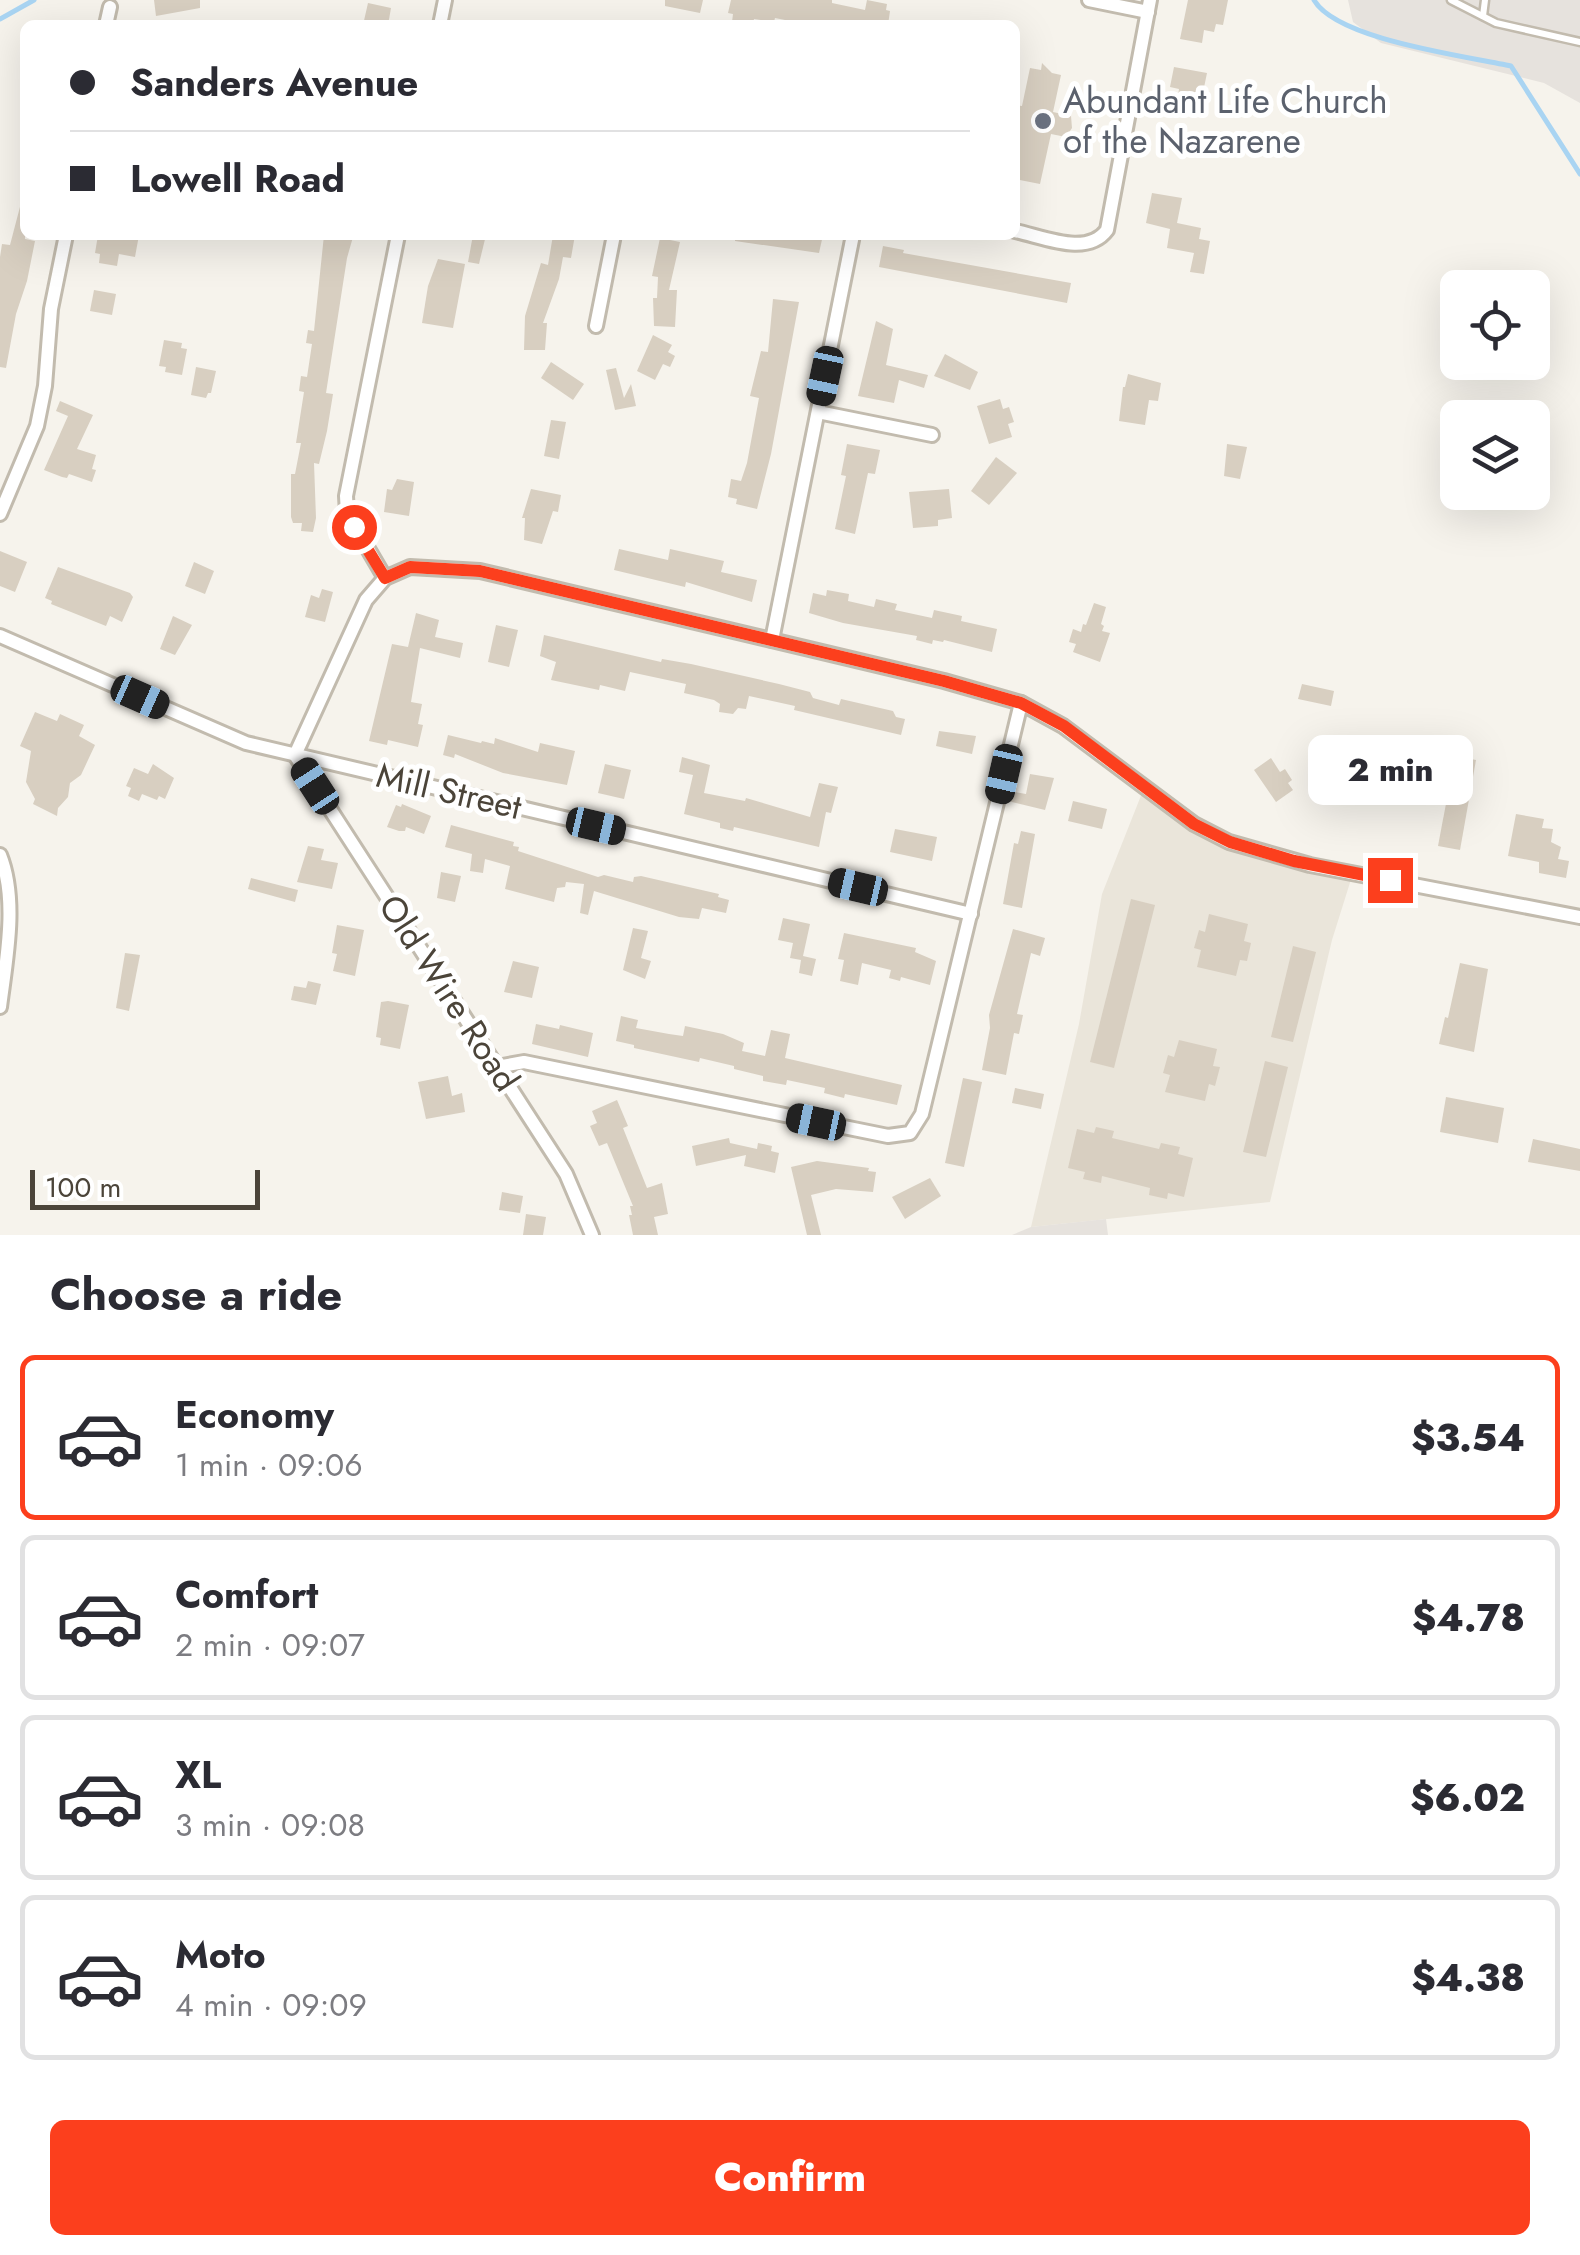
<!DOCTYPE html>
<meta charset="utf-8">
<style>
:root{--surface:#fff;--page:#f2f2f3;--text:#2b2b33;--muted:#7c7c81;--line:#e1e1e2;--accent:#fc3f1d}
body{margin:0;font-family:Jost,sans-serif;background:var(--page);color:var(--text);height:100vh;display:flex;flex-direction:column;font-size:38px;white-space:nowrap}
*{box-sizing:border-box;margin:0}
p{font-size:32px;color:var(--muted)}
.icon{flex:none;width:55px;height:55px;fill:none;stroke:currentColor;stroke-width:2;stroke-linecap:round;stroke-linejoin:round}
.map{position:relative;height:1235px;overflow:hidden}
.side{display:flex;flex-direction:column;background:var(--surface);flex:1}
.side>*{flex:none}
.banner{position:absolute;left:20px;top:20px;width:1000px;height:220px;border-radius:15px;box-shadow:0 10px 40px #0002;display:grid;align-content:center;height:220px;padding:0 50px;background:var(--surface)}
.buttons{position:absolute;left:1440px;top:270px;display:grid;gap:20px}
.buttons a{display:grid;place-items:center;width:110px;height:110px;border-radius:15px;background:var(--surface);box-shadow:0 10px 40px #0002;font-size:50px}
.scale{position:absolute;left:30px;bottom:25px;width:230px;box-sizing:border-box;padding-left:10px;border:5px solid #4b4439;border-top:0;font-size:28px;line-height:35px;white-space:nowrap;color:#4b4439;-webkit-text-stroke:8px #fff;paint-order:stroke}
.end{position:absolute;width:45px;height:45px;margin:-22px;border:12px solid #fc3f1d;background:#fff;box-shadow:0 0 0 5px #fff}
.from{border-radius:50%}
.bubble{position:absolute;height:70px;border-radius:15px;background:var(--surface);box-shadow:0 10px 40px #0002;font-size:32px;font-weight:800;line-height:70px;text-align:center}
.car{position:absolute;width:30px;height:60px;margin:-30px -15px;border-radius:12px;box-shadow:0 0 8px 2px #0007;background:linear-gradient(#222 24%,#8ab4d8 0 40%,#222 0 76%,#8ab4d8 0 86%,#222 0)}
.banner b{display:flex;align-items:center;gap:35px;height:95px;font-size:38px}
.banner b+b{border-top:2px solid var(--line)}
.banner i{width:25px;height:25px;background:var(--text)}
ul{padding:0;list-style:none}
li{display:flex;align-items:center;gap:30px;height:165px;margin:0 20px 15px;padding:0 30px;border:5px solid var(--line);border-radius:15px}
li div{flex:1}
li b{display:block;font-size:38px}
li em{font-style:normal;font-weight:800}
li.current{border-color:var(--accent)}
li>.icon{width:90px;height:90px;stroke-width:1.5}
h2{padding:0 50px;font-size:45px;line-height:120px}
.action{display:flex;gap:20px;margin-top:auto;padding:20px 50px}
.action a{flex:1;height:115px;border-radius:15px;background:var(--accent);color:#fff;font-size:40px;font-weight:800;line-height:115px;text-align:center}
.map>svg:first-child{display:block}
.residential{fill:#eae5da}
.industrial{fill:#e6e2dd}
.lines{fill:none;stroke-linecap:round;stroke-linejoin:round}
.stream{stroke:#a9d4f2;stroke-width:5}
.building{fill:#d8cfc1}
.service-casing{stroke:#c2bbae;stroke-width:11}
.minor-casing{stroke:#c2bbae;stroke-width:18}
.service{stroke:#fff;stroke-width:6}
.minor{stroke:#fff;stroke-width:12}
.route{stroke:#fc3f1d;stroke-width:12}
.worship-dot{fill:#6b7280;stroke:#fff;stroke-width:4}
.labels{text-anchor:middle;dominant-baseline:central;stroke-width:10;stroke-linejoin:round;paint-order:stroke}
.worship-label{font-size:35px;fill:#5b616d;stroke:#fff;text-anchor:start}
.street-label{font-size:35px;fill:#4b4439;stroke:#fff}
</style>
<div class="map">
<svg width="1580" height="1235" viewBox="0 0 1580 1235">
<rect width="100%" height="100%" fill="#f6f3ec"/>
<path class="residential" d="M 1144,788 L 1229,842 L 1353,873 L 1332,940 L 1270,1202 L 1031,1227 L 1079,1024 L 1102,894 Z"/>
<g class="industrial">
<path d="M 1348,0 L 1580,0 L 1580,103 L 1544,83 L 1381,43 L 1353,22 Z"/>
<path d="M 1106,1219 L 1108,1235 L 1012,1235 L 1031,1227 Z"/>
</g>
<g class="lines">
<g class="stream">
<path d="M 1314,0 C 1337,40 1466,56 1511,66 L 1580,174"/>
<path d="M 0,19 L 34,0"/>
</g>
</g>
<g class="building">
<path d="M 154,0 L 200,0 L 200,8 L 156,16 Z"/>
<path d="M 665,0 L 703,0 L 700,13 L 665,6 Z"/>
<path d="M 731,0 L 832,0 L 832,3 L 865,10 L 867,0 L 887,4 L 886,10 L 890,11 L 888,25 L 810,25 L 775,18 L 774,22 L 754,19 L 753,25 L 750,25 L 732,22 L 733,14 L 728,13 Z"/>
<path d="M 1188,0 L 1228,0 L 1223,25 L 1216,24 L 1214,32 L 1204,30 L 1202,43 L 1180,39 Z"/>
<path d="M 368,3 L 391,8 L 388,25 L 363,25 Z"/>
<path d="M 1042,63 L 1052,73 L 1061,75 L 1053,112 L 1071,116 L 1072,128 L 1066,137 L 1051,134 L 1040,184 L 1015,179 L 1015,105 L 1022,106 L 1030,68 L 1041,70 Z"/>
<path d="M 1174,67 L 1207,73 L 1200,107 L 1177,102 L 1179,89 L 1170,87 Z"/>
<path d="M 1152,193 L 1182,198 L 1177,223 L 1201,228 L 1199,239 L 1210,241 L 1204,274 L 1190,272 L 1194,253 L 1167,248 L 1170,229 L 1146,223 Z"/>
<path d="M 21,203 L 25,203 L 25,239 L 35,241 L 27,281 L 16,314 L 6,368 L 0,367 L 0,257 L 2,244 L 10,245 Z"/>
<path d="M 98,235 L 139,235 L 135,257 L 119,254 L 117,266 L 99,263 L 100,254 L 95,253 Z"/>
<path d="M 324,235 L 353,237 L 347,258 L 326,393 L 333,394 L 327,431 L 319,464 L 314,463 L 316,518 L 313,532 L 301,531 L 302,523 L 293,523 L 291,517 L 291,474 L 295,474 L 301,443 L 296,443 L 304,392 L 299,391 L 301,376 L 307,377 L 312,344 L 306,343 L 308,330 L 314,331 Z"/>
<path d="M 473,235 L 486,235 L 479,264 L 468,262 Z"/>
<path d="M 553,235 L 575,235 L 571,258 L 563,257 L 559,279 L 543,323 L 547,323 L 545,350 L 524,350 L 525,316 L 541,263 L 548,265 Z"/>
<path d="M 735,235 L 823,235 L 819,253 L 735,241 Z"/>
<path d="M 660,238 L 680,242 L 669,290 L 677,290 L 675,327 L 654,326 L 653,298 L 657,298 L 658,277 L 652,276 Z"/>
<path d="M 883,246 L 904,250 L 903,253 L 1071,283 L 1067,303 L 879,267 Z"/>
<path d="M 438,259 L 465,264 L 453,328 L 422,323 L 428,286 Z"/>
<path d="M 94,290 L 116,294 L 112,315 L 90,311 Z"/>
<path d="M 773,299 L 799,302 L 771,454 L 757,509 L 736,504 L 737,499 L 728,497 L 731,479 L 741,481 L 747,463 L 759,398 L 750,396 L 761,351 L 768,352 Z"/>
<path d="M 876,321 L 893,329 L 886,365 L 928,375 L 924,388 L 899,380 L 894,403 L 858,396 Z"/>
<path d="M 653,335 L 672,345 L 668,352 L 675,356 L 670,367 L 663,364 L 655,380 L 637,371 Z"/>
<path d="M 164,340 L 182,343 L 181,348 L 187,349 L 182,375 L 165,372 L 166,367 L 159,366 Z"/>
<path d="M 945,354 L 978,372 L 970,390 L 934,376 Z"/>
<path d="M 551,362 L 584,384 L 573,400 L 541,378 Z"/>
<path d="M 196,367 L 216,371 L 211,393 L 208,393 L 206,398 L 191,395 Z"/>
<path d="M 616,368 L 624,398 L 631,384 L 636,406 L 615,410 L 606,370 Z"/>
<path d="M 1128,374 L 1161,383 L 1158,401 L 1149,400 L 1145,425 L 1119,421 L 1123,387 L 1125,387 Z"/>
<path d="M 1000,399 L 1003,409 L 1009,407 L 1014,422 L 1008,424 L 1012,437 L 989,444 L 977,406 Z"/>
<path d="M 60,401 L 93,415 L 77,449 L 96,455 L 92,469 L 96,470 L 92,482 L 69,474 L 67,478 L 62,477 L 44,470 L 68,416 L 56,411 Z"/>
<path d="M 551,420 L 566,422 L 559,459 L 544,456 Z"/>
<path d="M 847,444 L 880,450 L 875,474 L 868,473 L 855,534 L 835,529 L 846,476 L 841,475 Z"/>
<path d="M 1227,444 L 1247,447 L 1240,479 L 1224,476 Z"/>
<path d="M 996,457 L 1017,473 L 989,505 L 971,491 Z"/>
<path d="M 397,479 L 414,482 L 409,516 L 384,512 L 387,489 L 392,490 Z"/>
<path d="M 531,489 L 561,495 L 558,512 L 553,511 L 542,544 L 524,540 L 525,518 L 522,518 Z"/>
<path d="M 949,489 L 952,518 L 938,520 L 938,526 L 913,528 L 909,492 Z"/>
<path d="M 619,549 L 668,560 L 670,549 L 724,561 L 721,572 L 757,580 L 752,602 L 686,582 L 685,587 L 614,570 Z"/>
<path d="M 0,551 L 27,562 L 15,592 L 0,586 Z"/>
<path d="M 194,562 L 214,571 L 205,594 L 185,586 Z"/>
<path d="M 58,567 L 130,593 L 133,597 L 122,622 L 110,616 L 106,626 L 51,604 L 52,601 L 45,598 Z"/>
<path d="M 322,589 L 333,592 L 325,622 L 305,617 L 311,595 L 319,598 Z"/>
<path d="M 827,590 L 849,594 L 848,601 L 874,607 L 876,599 L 897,604 L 895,610 L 932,618 L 934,610 L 962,616 L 961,621 L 997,629 L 992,652 L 944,640 L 943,642 L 933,640 L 932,644 L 916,640 L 917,636 L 843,623 L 809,613 L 813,593 L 826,596 Z"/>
<path d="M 1094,603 L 1106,607 L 1101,624 L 1104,626 L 1102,631 L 1110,633 L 1100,662 L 1073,652 L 1076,644 L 1069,642 L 1073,629 L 1081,632 L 1083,624 L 1086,625 Z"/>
<path d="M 416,613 L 439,620 L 435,637 L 463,643 L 460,658 L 420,648 L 411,702 L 422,704 L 418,724 L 423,725 L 418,747 L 388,740 L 387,745 L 369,741 L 392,644 L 408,647 Z"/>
<path d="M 173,616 L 192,625 L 175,655 L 160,649 Z"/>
<path d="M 496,625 L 518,630 L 509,667 L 488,662 Z"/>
<path d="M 544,635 L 661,662 L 662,659 L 691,664 L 779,684 L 810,692 L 813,698 L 839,705 L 841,699 L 893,711 L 896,717 L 905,719 L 901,735 L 794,710 L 795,706 L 749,696 L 746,709 L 738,708 L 733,714 L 719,712 L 720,704 L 714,700 L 684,693 L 686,684 L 630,672 L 625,691 L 600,685 L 599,690 L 551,680 L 556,662 L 540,656 Z"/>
<path d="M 1302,684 L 1334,691 L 1331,706 L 1298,699 Z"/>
<path d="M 35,712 L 57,721 L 60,714 L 84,725 L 79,736 L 95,745 L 81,775 L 70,783 L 68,797 L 58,808 L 57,816 L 33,804 L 35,799 L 26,782 L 31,751 L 20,746 Z"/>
<path d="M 939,731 L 976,736 L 972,754 L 936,746 Z"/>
<path d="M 448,735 L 481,743 L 482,741 L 494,744 L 495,738 L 538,752 L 540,743 L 575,751 L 567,785 L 503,773 L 455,754 L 454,758 L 443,755 Z"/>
<path d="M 1455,756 L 1476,760 L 1460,850 L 1438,846 Z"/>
<path d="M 682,757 L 710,765 L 704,793 L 745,801 L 746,798 L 810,817 L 819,783 L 838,787 L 831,813 L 826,812 L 819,847 L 734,827 L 733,831 L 720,828 L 720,823 L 684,814 L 693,775 L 679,772 Z"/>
<path d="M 1271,758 L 1280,772 L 1285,769 L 1292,780 L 1288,783 L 1293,790 L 1276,802 L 1254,770 Z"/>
<path d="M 153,764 L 174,778 L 165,799 L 159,796 L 157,800 L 142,794 L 139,801 L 128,796 L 131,788 L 126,786 L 134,768 L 148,774 Z"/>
<path d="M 605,764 L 631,770 L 624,799 L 598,793 Z"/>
<path d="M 1030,774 L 1054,778 L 1045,810 L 1008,801 L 1010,791 L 1026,794 Z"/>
<path d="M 1073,801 L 1107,809 L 1102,829 L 1068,821 Z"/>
<path d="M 402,804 L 431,816 L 424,834 L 406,827 L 405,831 L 399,831 L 387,827 L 396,805 L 401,807 Z"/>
<path d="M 1516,814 L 1544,819 L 1542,828 L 1553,829 L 1551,842 L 1561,847 L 1558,859 L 1569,861 L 1566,878 L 1539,873 L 1539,862 L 1508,856 Z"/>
<path d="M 451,825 L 514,842 L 513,846 L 519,847 L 518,851 L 598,877 L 604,875 L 633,882 L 634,877 L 641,876 L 719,894 L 718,897 L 729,900 L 726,913 L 702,908 L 699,919 L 679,917 L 594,891 L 588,915 L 580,913 L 584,884 L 566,882 L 565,887 L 557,888 L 554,902 L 505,889 L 510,866 L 485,859 L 483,873 L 470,871 L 472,854 L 445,847 Z"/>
<path d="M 895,829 L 937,837 L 932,861 L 890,852 Z"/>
<path d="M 1021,831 L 1035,834 L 1022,908 L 1003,904 L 1014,843 L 1018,844 Z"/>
<path d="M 308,846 L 324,849 L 321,860 L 338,863 L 332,889 L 297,882 Z"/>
<path d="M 441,872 L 461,876 L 455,902 L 437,898 Z"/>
<path d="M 251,878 L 298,890 L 295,902 L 248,889 Z"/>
<path d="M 1131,899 L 1155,905 L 1114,1068 L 1090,1062 Z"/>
<path d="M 1209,914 L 1248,924 L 1244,941 L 1251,943 L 1247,961 L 1240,960 L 1236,976 L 1197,967 L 1201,950 L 1194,948 L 1199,930 L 1205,932 Z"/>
<path d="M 783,918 L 810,924 L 803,956 L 816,959 L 812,976 L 799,973 L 801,960 L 790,958 L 793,943 L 778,940 Z"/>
<path d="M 337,925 L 364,930 L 355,976 L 333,971 L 337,954 L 332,953 Z"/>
<path d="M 633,928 L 648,931 L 641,958 L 651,961 L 645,979 L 623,970 Z"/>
<path d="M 1013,929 L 1045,938 L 1040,956 L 1031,953 L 1017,1014 L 1023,1015 L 1019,1034 L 1014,1033 L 1006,1075 L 982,1070 L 990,1028 L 989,1015 Z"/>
<path d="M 844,933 L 916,948 L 915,952 L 936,961 L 930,985 L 901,977 L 900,981 L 889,978 L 891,970 L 862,963 L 858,985 L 840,981 L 844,960 L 838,959 Z"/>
<path d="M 1293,946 L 1316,952 L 1293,1042 L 1271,1037 Z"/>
<path d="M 125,953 L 140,955 L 129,1011 L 116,1008 Z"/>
<path d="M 513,961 L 539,967 L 532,998 L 504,992 Z"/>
<path d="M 1460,963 L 1488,969 L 1474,1052 L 1439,1044 L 1445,1017 L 1448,1018 Z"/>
<path d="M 308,981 L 321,984 L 316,1005 L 291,1000 L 294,986 L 306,988 Z"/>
<path d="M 388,1001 L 409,1005 L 400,1049 L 380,1045 L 381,1038 L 376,1037 L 381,1002 Z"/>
<path d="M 621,1016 L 638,1020 L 636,1028 L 669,1034 L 683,1036 L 685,1026 L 723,1034 L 744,1043 L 742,1051 L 765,1056 L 771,1030 L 790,1034 L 785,1058 L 902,1085 L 897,1105 L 845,1094 L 844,1098 L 824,1093 L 825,1088 L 787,1080 L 786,1085 L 763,1081 L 763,1076 L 734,1069 L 734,1066 L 700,1058 L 699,1062 L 634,1048 L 634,1045 L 616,1041 Z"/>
<path d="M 536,1024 L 559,1029 L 560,1025 L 593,1033 L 588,1057 L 532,1044 Z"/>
<path d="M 1179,1040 L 1217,1049 L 1213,1066 L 1220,1067 L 1215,1086 L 1209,1084 L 1205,1101 L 1165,1092 L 1170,1075 L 1163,1073 L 1168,1055 L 1174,1057 Z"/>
<path d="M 1265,1061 L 1288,1067 L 1266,1157 L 1243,1152 Z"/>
<path d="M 448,1076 L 452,1096 L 462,1093 L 465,1112 L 426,1119 L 418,1082 Z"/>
<path d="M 963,1078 L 982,1082 L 964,1167 L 945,1163 Z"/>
<path d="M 1015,1088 L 1044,1094 L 1041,1109 L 1012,1103 Z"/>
<path d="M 1446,1097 L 1504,1108 L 1498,1143 L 1440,1132 Z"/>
<path d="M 617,1100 L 628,1126 L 623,1128 L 647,1188 L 662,1183 L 668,1214 L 654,1217 L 658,1235 L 633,1235 L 629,1215 L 632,1215 L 630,1206 L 633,1206 L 607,1143 L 599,1146 L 590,1126 L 597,1123 L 592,1111 Z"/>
<path d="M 1096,1127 L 1114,1131 L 1112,1138 L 1129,1142 L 1159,1149 L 1161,1143 L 1180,1147 L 1178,1154 L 1193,1158 L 1184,1197 L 1168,1193 L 1167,1199 L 1149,1195 L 1150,1188 L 1102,1176 L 1101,1183 L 1083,1179 L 1085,1172 L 1068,1168 L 1077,1129 L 1094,1133 Z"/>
<path d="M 729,1138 L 730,1143 L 757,1149 L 758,1143 L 772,1146 L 771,1151 L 779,1153 L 775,1173 L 744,1166 L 746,1155 L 696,1166 L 692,1146 Z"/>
<path d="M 1533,1139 L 1580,1149 L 1580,1171 L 1528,1162 Z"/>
<path d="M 817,1161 L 869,1168 L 868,1171 L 876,1172 L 873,1192 L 836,1189 L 811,1195 L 821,1235 L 807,1235 L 791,1167 Z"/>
<path d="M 930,1178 L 941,1196 L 905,1219 L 892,1197 Z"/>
<path d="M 502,1192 L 523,1196 L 520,1213 L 499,1210 Z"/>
<path d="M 526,1214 L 546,1217 L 543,1235 L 523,1235 Z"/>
</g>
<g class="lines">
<defs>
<g id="service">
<path d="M 1451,0 L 1496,23 L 1580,42"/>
<path d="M 1483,16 L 1485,0"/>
</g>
<g id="minor">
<path d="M 1089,0 L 1148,12"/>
<path d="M 106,25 L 110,7"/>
<path d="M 440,25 L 445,0"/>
<path d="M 1015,231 C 1044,237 1087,257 1107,230 L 1150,0"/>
<path d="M 596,326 L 614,235"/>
<path d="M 818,412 L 932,435"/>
<path d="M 0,514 L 37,426 L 45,386 L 51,309 L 66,235"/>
<path d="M 385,578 L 347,513 L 346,496 L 398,235"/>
<path d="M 0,636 L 246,743 L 971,914"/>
<path d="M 772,640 L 853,235"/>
<path d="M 295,755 L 366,600 L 385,578 L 410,567 L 480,571 L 944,681 L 1021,703 L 1063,726 L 1194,824 L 1229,842 L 1310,865 L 1580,917"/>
<path d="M 295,755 L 566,1174 L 592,1235"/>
<path d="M 0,855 C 18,900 6,960 0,1007"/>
<path d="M 497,1067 L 524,1062 L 888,1136 L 910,1133 L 922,1114 L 1021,703"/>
</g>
</defs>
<use href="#service" class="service-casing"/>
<use href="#minor" class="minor-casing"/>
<use href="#service" class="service"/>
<use href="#minor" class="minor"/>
</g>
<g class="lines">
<path class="route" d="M 354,527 L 385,578 L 410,567 L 480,571 L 944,681 L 1021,703 L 1064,726 L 1194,824 L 1230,842 L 1294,861 L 1390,880"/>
</g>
<circle class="worship-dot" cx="1043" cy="121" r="10"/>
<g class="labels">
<g class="worship-label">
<text x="1063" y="101">Abundant Life Church<tspan x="1063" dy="40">of the Nazarene</tspan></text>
</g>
<g class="street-label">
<text transform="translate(449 791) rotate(13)">Mill Street</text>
<text transform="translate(449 993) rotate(57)">Old Wire Road</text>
</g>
</g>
</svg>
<div class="buttons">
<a><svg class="icon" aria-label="locate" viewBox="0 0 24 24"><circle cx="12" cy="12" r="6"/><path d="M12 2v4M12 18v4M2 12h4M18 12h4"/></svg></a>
<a><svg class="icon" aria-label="layers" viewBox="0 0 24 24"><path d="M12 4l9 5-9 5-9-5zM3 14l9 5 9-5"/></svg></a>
</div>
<div class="scale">100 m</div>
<i class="end from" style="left:354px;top:527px"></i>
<i class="end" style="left:1390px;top:880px"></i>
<div class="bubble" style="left:1308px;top:735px;width:165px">2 min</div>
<i class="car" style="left:825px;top:376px;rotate:192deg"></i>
<i class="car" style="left:140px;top:697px;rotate:114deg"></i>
<i class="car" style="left:1004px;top:774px;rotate:193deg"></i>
<i class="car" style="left:315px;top:786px;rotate:327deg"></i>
<i class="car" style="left:596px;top:826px;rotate:103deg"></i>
<i class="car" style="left:858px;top:887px;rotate:283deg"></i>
<i class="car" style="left:816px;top:1122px;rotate:282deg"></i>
<div class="banner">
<b><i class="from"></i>Sanders Avenue</b>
<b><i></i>Lowell Road</b>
</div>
</div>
<section class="side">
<h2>Choose a ride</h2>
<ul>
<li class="current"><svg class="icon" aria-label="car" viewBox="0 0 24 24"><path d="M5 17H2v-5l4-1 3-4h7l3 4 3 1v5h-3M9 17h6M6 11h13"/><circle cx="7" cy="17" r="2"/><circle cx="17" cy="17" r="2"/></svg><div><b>Economy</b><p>1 min · 09:06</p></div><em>$3.54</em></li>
<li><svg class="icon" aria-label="car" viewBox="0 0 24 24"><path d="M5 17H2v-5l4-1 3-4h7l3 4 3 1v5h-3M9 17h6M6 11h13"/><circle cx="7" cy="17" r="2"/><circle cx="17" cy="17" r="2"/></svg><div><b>Comfort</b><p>2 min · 09:07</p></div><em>$4.78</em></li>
<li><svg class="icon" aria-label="car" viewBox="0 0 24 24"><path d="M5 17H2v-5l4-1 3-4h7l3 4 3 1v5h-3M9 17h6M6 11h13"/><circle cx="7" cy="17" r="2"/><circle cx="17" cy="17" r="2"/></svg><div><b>XL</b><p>3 min · 09:08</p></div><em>$6.02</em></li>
<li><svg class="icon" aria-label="car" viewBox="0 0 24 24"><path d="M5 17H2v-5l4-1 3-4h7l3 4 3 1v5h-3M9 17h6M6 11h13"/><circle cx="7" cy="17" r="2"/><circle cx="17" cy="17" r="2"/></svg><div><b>Moto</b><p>4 min · 09:09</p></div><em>$4.38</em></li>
</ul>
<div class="action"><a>Confirm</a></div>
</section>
